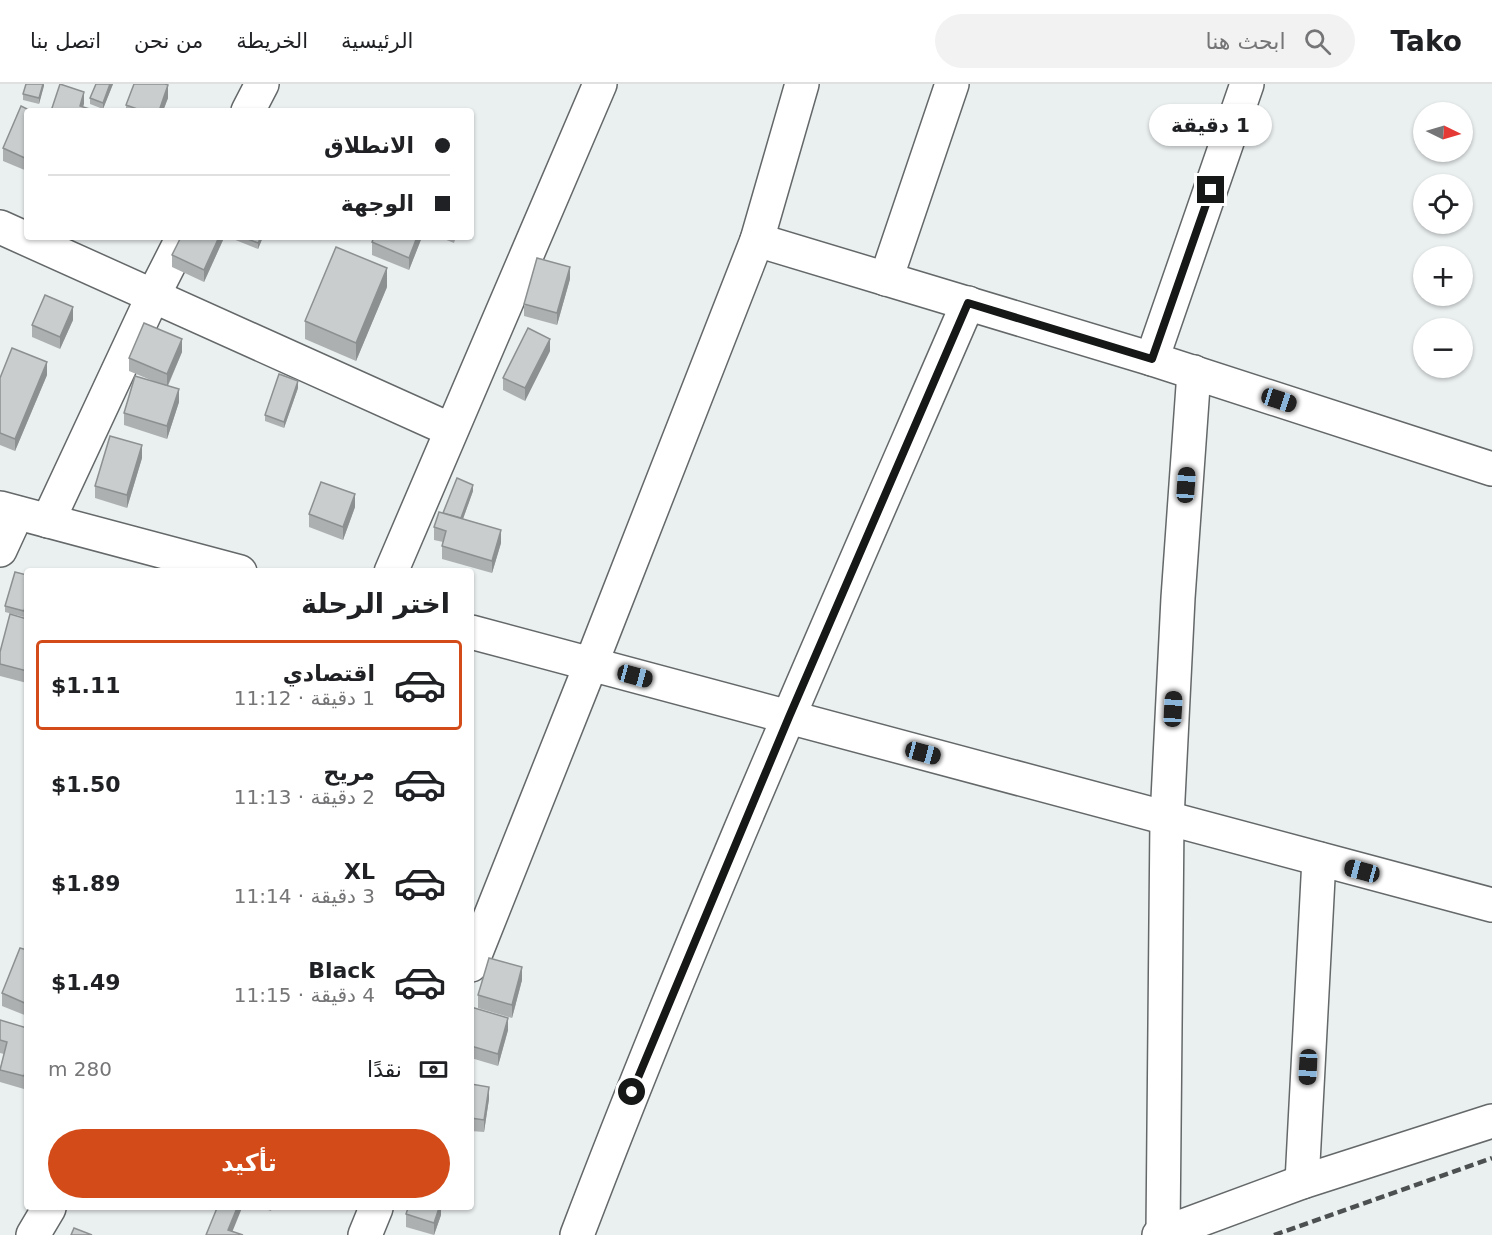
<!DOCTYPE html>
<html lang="ar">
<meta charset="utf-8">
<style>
:root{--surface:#fff;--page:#f2f2f2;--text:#202124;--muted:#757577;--line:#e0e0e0;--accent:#d24b18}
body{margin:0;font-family:"DejaVu Sans",Cairo,sans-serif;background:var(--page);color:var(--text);direction:rtl;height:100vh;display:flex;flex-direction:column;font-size:22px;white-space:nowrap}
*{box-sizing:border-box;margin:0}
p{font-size:20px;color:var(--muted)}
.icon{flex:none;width:33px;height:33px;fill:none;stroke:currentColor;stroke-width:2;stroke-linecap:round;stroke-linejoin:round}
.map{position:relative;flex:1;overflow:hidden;direction:ltr}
.drawer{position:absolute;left:24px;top:484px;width:450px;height:642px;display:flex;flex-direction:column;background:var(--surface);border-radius:6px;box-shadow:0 2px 4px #0004;direction:rtl}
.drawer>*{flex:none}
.guide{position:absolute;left:24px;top:24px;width:450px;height:132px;border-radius:6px;box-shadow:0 2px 4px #0004;direction:rtl;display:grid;align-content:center;height:132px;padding:0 24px;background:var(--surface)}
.needle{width:39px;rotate:95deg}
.controls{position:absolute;left:1413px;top:18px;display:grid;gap:12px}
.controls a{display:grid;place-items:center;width:60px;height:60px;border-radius:50%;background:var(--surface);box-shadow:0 2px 4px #0004;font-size:30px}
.end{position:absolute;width:27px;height:27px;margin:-14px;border:8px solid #161818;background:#fff;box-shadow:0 0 0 3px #fff}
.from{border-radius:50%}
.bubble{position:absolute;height:42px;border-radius:21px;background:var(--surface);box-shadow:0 2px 4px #0004;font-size:20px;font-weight:800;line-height:42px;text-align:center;direction:rtl}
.car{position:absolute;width:18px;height:36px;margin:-18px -9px;border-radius:8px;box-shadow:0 0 4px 2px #0007;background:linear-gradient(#222 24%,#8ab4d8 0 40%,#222 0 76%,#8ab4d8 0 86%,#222 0)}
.guide b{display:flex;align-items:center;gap:21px;height:57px;font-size:22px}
.guide b+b{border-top:2px solid var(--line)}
.guide i{width:15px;height:15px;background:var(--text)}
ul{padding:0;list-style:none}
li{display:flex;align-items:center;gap:18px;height:90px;margin:0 12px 9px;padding:0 12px;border:3px solid transparent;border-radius:6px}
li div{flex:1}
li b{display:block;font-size:22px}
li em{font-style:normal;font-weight:800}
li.active{border-color:var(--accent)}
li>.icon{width:54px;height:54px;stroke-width:1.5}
h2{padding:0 24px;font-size:27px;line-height:72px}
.pay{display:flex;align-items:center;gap:15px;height:66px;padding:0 24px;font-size:22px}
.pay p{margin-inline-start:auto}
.cta{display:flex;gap:12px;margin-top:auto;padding:12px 24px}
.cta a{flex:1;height:69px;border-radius:36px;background:var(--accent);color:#fff;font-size:24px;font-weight:800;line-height:69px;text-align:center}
header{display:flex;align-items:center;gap:36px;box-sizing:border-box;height:84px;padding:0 30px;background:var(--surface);border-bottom:2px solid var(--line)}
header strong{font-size:28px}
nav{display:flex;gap:33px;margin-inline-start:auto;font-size:21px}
.search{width:420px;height:54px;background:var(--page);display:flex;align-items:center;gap:15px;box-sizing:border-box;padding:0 21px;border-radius:33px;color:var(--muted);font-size:22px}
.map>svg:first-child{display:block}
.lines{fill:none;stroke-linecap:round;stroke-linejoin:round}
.minor-casing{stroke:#646869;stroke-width:36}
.minor{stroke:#fff;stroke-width:33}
.rail{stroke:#4d5050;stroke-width:4.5;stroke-dasharray:9 4.5;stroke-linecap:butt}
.wall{fill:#adb0b1}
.shaded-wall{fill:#8d9090}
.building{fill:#c9cdce;stroke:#8d9090;stroke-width:1.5}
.route{stroke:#161818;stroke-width:8}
</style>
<header>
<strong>Tako</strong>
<div class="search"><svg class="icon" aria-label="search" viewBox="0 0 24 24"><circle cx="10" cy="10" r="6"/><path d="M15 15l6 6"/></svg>ابحث هنا</div>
<nav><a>الرئيسية</a><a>الخريطة</a><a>من نحن</a><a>اتصل بنا</a></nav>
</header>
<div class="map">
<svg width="1492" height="1151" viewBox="0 0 1492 1151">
<rect width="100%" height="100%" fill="#eaeff0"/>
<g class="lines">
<defs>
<g id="minor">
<path d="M 248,27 L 262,0"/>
<path d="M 0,143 L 451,346"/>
<path d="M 757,156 L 1152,275 L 1492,385"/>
<path d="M 886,195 L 952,0"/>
<path d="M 1152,275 L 1247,0"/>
<path d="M 0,424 L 240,488"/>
<path d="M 48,437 L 153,212 L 183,153"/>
<path d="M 0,466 L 17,429"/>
<path d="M 391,488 L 600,0"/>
<path d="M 471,548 L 1492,821"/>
<path d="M 471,881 L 591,580 L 757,156 L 802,0"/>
<path d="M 1302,1098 L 1319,775"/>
<path d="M 1163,1149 L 1167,735 L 1178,514 L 1194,288"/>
<path d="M 33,1151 L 49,1124"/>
<path d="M 365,1151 L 376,1124"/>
<path d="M 577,1151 C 697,836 834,528 968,219"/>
<path d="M 1159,1151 L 1302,1098 L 1492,1037"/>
</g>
</defs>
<use href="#minor" class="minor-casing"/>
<use href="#minor" class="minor"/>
<path class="rail" d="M 1274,1151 L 1492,1074"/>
</g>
<g class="wall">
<path d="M 44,0 L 39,20 L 23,16 L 23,10 Z"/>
<path d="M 96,0 L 113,0 L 103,25 L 90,20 L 90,14 Z"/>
<path d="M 168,14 L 163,27 L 126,27 L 126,21 Z"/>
<path d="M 27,27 L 27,87 L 3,77 L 3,64 Z"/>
<path d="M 219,153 L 223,153 L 223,156 L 204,198 L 172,183 L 172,171 Z"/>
<path d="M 228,153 L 263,153 L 258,165 Z"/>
<path d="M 422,153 L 409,186 L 372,171 L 372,158 Z"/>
<path d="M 439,153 L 456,153 L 454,159 Z"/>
<path d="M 570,195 L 557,241 L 524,232 L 524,220 Z"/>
<path d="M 387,203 L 356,277 L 305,255 L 305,237 Z"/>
<path d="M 73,236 L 60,265 L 32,253 L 32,241 Z"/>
<path d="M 550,267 L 525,317 L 503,306 L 503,294 Z"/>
<path d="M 182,268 L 168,302 L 179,318 L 167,355 L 124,341 L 124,329 L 158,299 L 129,287 L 129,274 Z"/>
<path d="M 47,291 L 15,367 L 0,361 L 0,294 Z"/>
<path d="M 298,304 L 284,344 L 265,337 L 265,331 Z"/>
<path d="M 142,374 L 127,424 L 95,414 L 95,402 Z"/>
<path d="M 473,407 L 463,435 L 501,459 L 492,489 L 442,475 L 442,462 L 443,458 L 434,456 L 434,443 L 443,429 Z"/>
<path d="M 355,423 L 343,456 L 309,443 L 309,430 Z"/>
<path d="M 27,491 L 27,523 L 24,533 L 5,528 L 5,522 Z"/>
<path d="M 27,535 L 27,599 L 0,592 L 0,568 Z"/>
<path d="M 27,866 L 27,932 L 2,922 L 2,909 Z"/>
<path d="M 522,896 L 512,934 L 478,924 L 478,911 Z"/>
<path d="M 471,923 L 508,946 L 498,982 L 471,974 Z"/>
<path d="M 0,936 L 27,944 L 27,994 L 24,1005 L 0,998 L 0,984 L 4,970 L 0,969 Z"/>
<path d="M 471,1000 L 489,1015 L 484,1048 L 471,1047 Z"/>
<path d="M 262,1124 L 272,1124 L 271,1127 Z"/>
<path d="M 441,1124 L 441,1131 L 434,1151 L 406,1143 L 406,1130 Z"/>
</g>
<g class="shaded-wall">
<path d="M 43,0 L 44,0 L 44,2 L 39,20 L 39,14 Z"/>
<path d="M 110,0 L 113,0 L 103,25 L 103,19 Z"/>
<path d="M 168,1 L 168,14 L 163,27 L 159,27 Z"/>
<path d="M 84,8 L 84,20 L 82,27 L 80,22 Z"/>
<path d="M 219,153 L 223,153 L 223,156 L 204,198 L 204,186 Z"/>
<path d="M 261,153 L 263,153 L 258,165 L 258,159 Z"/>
<path d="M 417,153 L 422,153 L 409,186 L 409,174 Z"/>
<path d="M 570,183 L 570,195 L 557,241 L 557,229 Z"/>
<path d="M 387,184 L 387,203 L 356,277 L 356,259 Z"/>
<path d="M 73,223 L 73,236 L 60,265 L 60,253 Z"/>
<path d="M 182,255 L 182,268 L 167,303 L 167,290 Z"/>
<path d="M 550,255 L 550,267 L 525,317 L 525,304 Z"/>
<path d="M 47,278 L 47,291 L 15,367 L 15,355 Z"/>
<path d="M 298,297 L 298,304 L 284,344 L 284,338 Z"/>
<path d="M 179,305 L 179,318 L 167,355 L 167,342 Z"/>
<path d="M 142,361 L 142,374 L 127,424 L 127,411 Z"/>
<path d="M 473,401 L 473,407 L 460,443 L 460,436 Z"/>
<path d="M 355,410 L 355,423 L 343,456 L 343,443 Z"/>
<path d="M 501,446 L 501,459 L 492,489 L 492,477 Z"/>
<path d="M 27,516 L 27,523 L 24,533 L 24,527 Z"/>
<path d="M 522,883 L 522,896 L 512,934 L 512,921 Z"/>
<path d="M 508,934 L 508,946 L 498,982 L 498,970 Z"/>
<path d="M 27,981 L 27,994 L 24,1005 L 24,992 Z"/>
<path d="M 489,1003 L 489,1015 L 484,1048 L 484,1036 Z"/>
<path d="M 237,1124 L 242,1124 L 231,1151 L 228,1146 Z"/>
<path d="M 439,1124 L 441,1124 L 441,1131 L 434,1151 L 434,1139 Z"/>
</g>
<g class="building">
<path d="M 26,0 L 43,0 L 39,14 L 23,10 Z"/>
<path d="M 60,0 L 84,8 L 80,22 L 96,27 L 51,27 Z"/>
<path d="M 96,0 L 110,0 L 103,19 L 90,14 Z"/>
<path d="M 134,0 L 165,0 L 168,1 L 159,27 L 143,27 L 126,21 Z"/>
<path d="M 21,22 L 31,27 L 27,27 L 27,75 L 3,64 Z"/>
<path d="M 181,153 L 219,153 L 204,186 L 172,171 Z"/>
<path d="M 243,153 L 261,153 L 258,159 Z"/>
<path d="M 374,153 L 417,153 L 409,174 L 372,158 Z"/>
<path d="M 336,163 L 387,184 L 356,259 L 305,237 Z"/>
<path d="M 537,174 L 570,183 L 557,229 L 524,220 Z"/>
<path d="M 45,211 L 73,223 L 60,253 L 32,241 Z"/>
<path d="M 144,239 L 182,255 L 167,290 L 129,274 Z"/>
<path d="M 528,244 L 550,255 L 525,304 L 503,294 Z"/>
<path d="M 12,264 L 47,278 L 15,355 L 0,349 L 0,294 Z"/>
<path d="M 279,290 L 298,297 L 284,338 L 265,331 Z"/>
<path d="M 135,292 L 179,305 L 167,342 L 124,329 Z"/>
<path d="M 110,352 L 142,361 L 127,411 L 95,402 Z"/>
<path d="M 457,394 L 473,401 L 461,434 L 443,429 Z"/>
<path d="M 321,398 L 355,410 L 343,443 L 309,430 Z"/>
<path d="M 439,428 L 501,446 L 492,477 L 442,462 L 446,447 L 434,443 Z"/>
<path d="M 15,488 L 27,491 L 27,516 L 24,527 L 5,522 Z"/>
<path d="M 10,530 L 27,535 L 27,587 L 0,580 L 0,568 Z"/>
<path d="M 20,864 L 27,866 L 27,920 L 2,909 Z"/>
<path d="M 489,874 L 522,883 L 512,921 L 478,911 Z"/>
<path d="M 471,923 L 508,934 L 498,970 L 471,962 Z"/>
<path d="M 0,936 L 27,944 L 27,981 L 24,992 L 0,986 L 7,958 L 0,956 Z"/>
<path d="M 471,1000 L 489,1003 L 484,1036 L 471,1034 Z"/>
<path d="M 217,1124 L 237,1124 L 228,1146 L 243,1151 L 206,1151 Z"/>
<path d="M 408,1124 L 439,1124 L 434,1139 L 406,1130 Z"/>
<path d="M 74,1144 L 92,1151 L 71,1151 Z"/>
</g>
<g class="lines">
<path class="route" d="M 632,1008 L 789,633 L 968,219 L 1152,275 L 1211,106"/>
</g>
</svg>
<div class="controls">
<a><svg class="needle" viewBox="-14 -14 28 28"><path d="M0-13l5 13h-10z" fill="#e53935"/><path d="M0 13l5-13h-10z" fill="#757577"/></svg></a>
<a><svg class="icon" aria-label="locate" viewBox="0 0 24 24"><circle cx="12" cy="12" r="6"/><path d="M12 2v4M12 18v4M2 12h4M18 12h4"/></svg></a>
<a>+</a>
<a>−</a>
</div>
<i class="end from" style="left:632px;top:1008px"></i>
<i class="end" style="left:1211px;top:106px"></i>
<div class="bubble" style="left:1149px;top:20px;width:123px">1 دقيقة</div>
<i class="car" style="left:1279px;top:316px;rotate:108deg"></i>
<i class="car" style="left:1186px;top:401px;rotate:4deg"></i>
<i class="car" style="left:635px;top:592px;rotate:105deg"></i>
<i class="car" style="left:1173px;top:625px;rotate:3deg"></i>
<i class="car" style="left:923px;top:669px;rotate:105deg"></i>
<i class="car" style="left:1362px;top:787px;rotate:285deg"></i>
<i class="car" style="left:1308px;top:983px;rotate:183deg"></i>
<div class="guide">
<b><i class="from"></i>الانطلاق</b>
<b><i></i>الوجهة</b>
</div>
<section class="drawer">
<h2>اختر الرحلة</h2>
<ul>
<li class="active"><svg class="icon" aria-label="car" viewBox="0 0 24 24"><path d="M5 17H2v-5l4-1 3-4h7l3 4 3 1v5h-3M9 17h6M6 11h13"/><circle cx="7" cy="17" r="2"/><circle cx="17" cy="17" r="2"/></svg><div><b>اقتصادي</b><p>1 دقيقة · 11:12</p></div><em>$1.11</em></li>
<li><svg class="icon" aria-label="car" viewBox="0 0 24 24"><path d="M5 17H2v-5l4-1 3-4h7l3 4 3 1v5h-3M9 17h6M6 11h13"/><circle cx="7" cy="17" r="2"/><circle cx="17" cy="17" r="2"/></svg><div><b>مريح</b><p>2 دقيقة · 11:13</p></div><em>$1.50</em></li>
<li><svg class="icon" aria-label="car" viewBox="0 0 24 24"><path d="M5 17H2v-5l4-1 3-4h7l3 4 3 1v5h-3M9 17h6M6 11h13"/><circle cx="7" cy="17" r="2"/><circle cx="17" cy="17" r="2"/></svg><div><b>XL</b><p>3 دقيقة · 11:14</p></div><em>$1.89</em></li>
<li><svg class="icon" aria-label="car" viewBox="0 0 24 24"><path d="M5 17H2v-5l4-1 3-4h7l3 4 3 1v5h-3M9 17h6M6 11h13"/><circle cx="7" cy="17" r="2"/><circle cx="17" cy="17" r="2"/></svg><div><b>Black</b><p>4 دقيقة · 11:15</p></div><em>$1.49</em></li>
</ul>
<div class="pay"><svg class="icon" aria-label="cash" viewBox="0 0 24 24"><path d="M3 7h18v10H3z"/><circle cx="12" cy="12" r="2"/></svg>نقدًا<p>280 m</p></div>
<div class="cta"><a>تأكيد</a></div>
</section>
</div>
